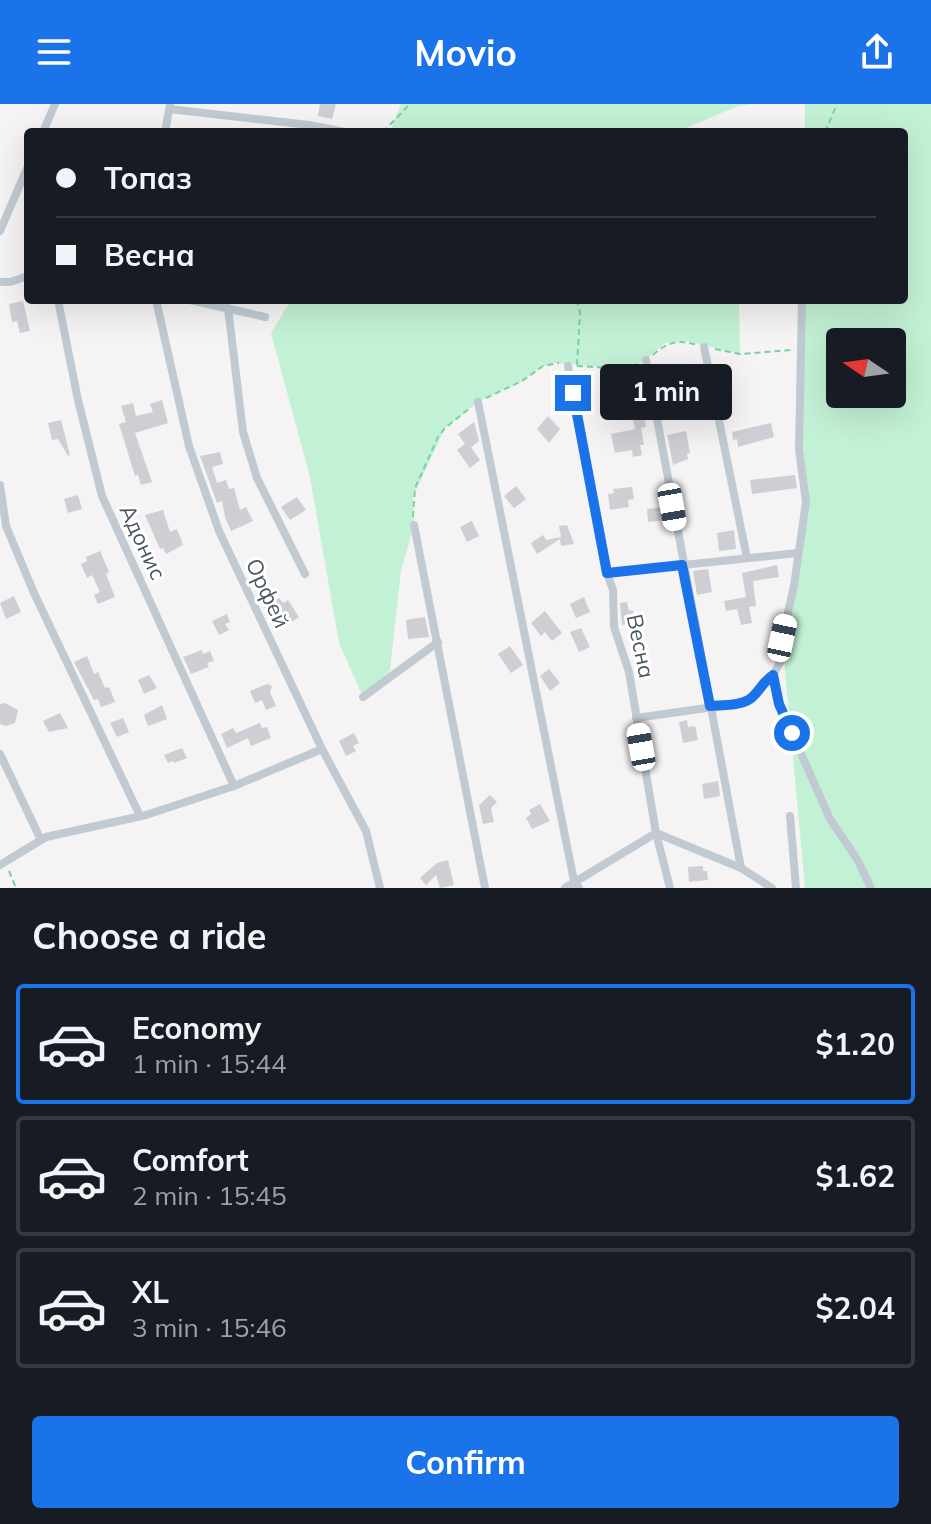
<!DOCTYPE html>
<meta charset="utf-8">
<style>
:root{--surface:#171b24;--page:#20242c;--text:#f1f3f6;--muted:#9ea1a6;--line:#363941;--accent:#1a73e8}
body{margin:0;font-family:Mulish,sans-serif;background:var(--page);color:var(--text);height:100vh;display:flex;flex-direction:column;font-size:30px;white-space:nowrap}
*{box-sizing:border-box;margin:0}
p{font-size:26px;color:var(--muted)}
.icon{flex:none;width:44px;height:44px;fill:none;stroke:currentColor;stroke-width:2;stroke-linecap:round;stroke-linejoin:round}
.map{position:relative;height:784px;overflow:hidden}
.sheet{display:flex;flex-direction:column;background:var(--surface);flex:1}
.sheet>*{flex:none}
.banner{position:absolute;left:24px;top:24px;width:884px;height:176px;border-radius:8px;box-shadow:0 8px 32px #0002;display:grid;align-content:center;height:176px;padding:0 32px;background:var(--surface)}
.needle{width:52px;rotate:283deg}
.buttons{position:absolute;left:826px;top:224px;display:grid;gap:16px}
.buttons a{display:grid;place-items:center;width:80px;height:80px;border-radius:8px;background:var(--surface);box-shadow:0 8px 32px #0002;font-size:40px}
.end{position:absolute;width:36px;height:36px;margin:-18px;border:10px solid #1a73e8;background:#fff;box-shadow:0 0 0 4px #fff}
.from{border-radius:50%}
.bubble{position:absolute;height:56px;border-radius:8px;background:var(--surface);box-shadow:0 8px 32px #0002;font-size:26px;font-weight:700;line-height:56px;text-align:center}
.car{position:absolute;width:24px;height:48px;margin:-24px -12px;border-radius:10px;box-shadow:0 0 6px 2px #0007;background:linear-gradient(#fff 24%,#345 0 40%,#fff 0 76%,#345 0 86%,#fff 0)}
.banner b{display:flex;align-items:center;gap:28px;height:76px;font-size:30px}
.banner b+b{border-top:2px solid var(--line)}
.banner i{width:20px;height:20px;background:var(--text)}
ul{padding:0;list-style:none}
li{display:flex;align-items:center;gap:24px;height:120px;margin:0 16px 12px;padding:0 16px;border:4px solid var(--line);border-radius:8px}
li div{flex:1}
li b{display:block;font-size:30px}
li em{font-style:normal;font-weight:700}
li.current{border-color:var(--accent)}
li>.icon{width:72px;height:72px;stroke-width:1.5}
h2{padding:0 32px;font-size:36px;line-height:96px}
.button{display:flex;gap:16px;margin-top:auto;padding:16px 32px}
.button a{flex:1;height:92px;border-radius:8px;background:var(--accent);color:#fff;font-size:32px;font-weight:700;line-height:92px;text-align:center}
header{display:flex;justify-content:space-between;align-items:center;height:104px;padding:0 32px;background:var(--accent);color:#fff;font-size:36px;font-weight:700}
.map>svg:first-child{display:block}
.green{fill:#c3f1d5;fill-rule:evenodd}
.building{fill:#cdcfd5}
.lines{fill:none;stroke-linecap:round;stroke-linejoin:round}
.path{stroke:#7ad0a6;stroke-width:2;stroke-dasharray:6 4;stroke-linecap:butt}
.minor{stroke:#c1cad2;stroke-width:8}
.route{stroke:#1a73e8;stroke-width:10}
.labels{text-anchor:middle;dominant-baseline:central;stroke-width:6;stroke-linejoin:round;paint-order:stroke}
.street-label{font-size:22px;fill:#4a5661;stroke:#fff}
</style>
<header><svg class="icon" aria-label="menu" viewBox="0 0 24 24"><path d="M4 6h16M4 12h16M4 18h16"/></svg>Movio<svg class="icon" aria-label="share" viewBox="0 0 24 24"><path d="M12 15V3M7 8l5-5 5 5M5 13v7h14v-7"/></svg></header>
<div class="map">
<svg width="931" height="784" viewBox="0 0 931 784">
<rect width="100%" height="100%" fill="#f5f3f3"/>
<g class="green">
<path d="M 401,0 L 752,0 L 738,2 L 677,28 L 390,28 Z"/>
<path d="M 805,0 L 931,0 L 931,784 L 805,784 L 782,534 L 806,398 L 799,345 L 802,196 L 904,196 L 904,28 L 805,28 ZM 840,238 L 892,238 L 892,290 L 840,290 Z"/>
<path d="M 291,196 L 739,196 L 740,250 L 685,237 L 665,239 L 646,256 L 627,265 L 556,259 L 543,262 L 522,277 L 478,298 L 445,324 L 413,393 L 414,421 L 401,467 L 389,574 L 363,593 L 339,539 L 310,373 L 271,229 Z"/>
</g>
<g class="building">
<path d="M 320,0 L 336,0 L 332,15 L 318,12 Z"/>
<path d="M 23,197 L 30,227 L 20,229 L 17,217 L 12,218 L 9,200 Z"/>
<path d="M 162,296 L 168,319 L 135,329 L 152,378 L 141,381 L 138,371 L 135,372 L 119,320 L 126,318 L 121,302 L 133,299 L 136,312 L 153,308 L 150,300 Z"/>
<path d="M 644,309 L 646,323 L 641,324 L 644,341 L 640,341 L 642,351 L 633,353 L 632,346 L 615,349 L 611,330 L 635,325 L 632,311 Z"/>
<path d="M 548,312 L 560,325 L 549,339 L 537,325 Z"/>
<path d="M 61,316 L 70,351 L 68,352 L 58,335 L 52,336 L 48,319 Z"/>
<path d="M 474,318 L 479,337 L 471,343 L 480,356 L 470,364 L 457,346 L 465,340 L 458,330 Z"/>
<path d="M 771,319 L 774,333 L 738,343 L 737,335 L 733,336 L 732,328 Z"/>
<path d="M 686,327 L 690,349 L 687,350 L 688,355 L 673,361 L 667,331 Z"/>
<path d="M 220,348 L 223,360 L 212,363 L 217,379 L 226,376 L 229,385 L 234,384 L 240,406 L 246,403 L 253,417 L 231,427 L 225,413 L 222,397 L 217,399 L 200,352 Z"/>
<path d="M 795,371 L 797,384 L 752,390 L 750,376 Z"/>
<path d="M 516,382 L 526,395 L 514,404 L 504,392 Z"/>
<path d="M 632,383 L 634,395 L 628,396 L 629,403 L 610,406 L 608,390 L 614,389 L 613,385 Z"/>
<path d="M 78,391 L 82,405 L 68,409 L 64,395 Z"/>
<path d="M 297,393 L 306,406 L 290,416 L 281,403 Z"/>
<path d="M 665,403 L 666,416 L 648,418 L 647,405 Z"/>
<path d="M 163,406 L 170,428 L 177,425 L 183,441 L 166,450 L 163,444 L 160,445 L 145,411 Z"/>
<path d="M 472,417 L 479,432 L 467,438 L 460,423 Z"/>
<path d="M 567,421 L 574,440 L 561,442 L 560,435 L 537,450 L 531,439 L 543,431 L 546,436 L 561,433 L 559,422 Z"/>
<path d="M 734,426 L 736,445 L 719,447 L 717,429 Z"/>
<path d="M 100,447 L 109,468 L 106,470 L 115,493 L 98,500 L 94,491 L 100,488 L 92,471 L 87,474 L 81,460 L 87,457 L 86,453 Z"/>
<path d="M 777,461 L 779,473 L 753,477 L 756,502 L 749,503 L 752,519 L 741,521 L 737,505 L 726,507 L 724,497 L 746,493 L 742,469 Z"/>
<path d="M 708,465 L 712,488 L 697,491 L 693,467 Z"/>
<path d="M 14,492 L 21,508 L 6,515 L 0,499 Z"/>
<path d="M 584,493 L 590,508 L 576,514 L 570,500 Z"/>
<path d="M 279,494 L 283,499 L 288,496 L 299,513 L 285,522 L 282,518 L 276,521 L 264,503 Z"/>
<path d="M 627,498 L 629,507 L 633,506 L 635,519 L 622,521 L 620,499 Z"/>
<path d="M 545,507 L 562,529 L 552,537 L 545,528 L 541,532 L 531,519 Z"/>
<path d="M 227,510 L 230,518 L 225,520 L 229,526 L 219,531 L 212,517 Z"/>
<path d="M 425,513 L 429,533 L 408,535 L 406,516 Z"/>
<path d="M 581,524 L 590,543 L 579,548 L 570,528 Z"/>
<path d="M 510,542 L 523,561 L 511,569 L 498,550 Z"/>
<path d="M 202,546 L 203,550 L 210,547 L 214,557 L 207,559 L 209,563 L 191,570 L 183,553 Z"/>
<path d="M 87,552 L 94,570 L 98,568 L 105,584 L 109,583 L 115,598 L 101,603 L 98,595 L 94,596 L 74,558 Z"/>
<path d="M 549,565 L 560,579 L 550,587 L 540,572 Z"/>
<path d="M 149,571 L 157,584 L 144,590 L 138,576 Z"/>
<path d="M 267,580 L 272,582 L 270,588 L 276,602 L 266,606 L 262,596 L 255,599 L 250,587 Z"/>
<path d="M 5,599 L 18,606 L 15,619 L 6,622 L 0,620 L 0,600 Z"/>
<path d="M 162,601 L 167,615 L 148,622 L 144,611 Z"/>
<path d="M 60,609 L 68,624 L 49,628 L 43,617 Z"/>
<path d="M 123,614 L 129,628 L 117,633 L 110,619 Z"/>
<path d="M 687,616 L 688,623 L 695,622 L 698,636 L 683,639 L 679,618 Z"/>
<path d="M 260,619 L 262,624 L 267,623 L 271,634 L 251,642 L 248,634 L 227,644 L 221,630 L 233,624 L 236,629 Z"/>
<path d="M 354,629 L 359,639 L 353,642 L 356,647 L 346,652 L 339,637 Z"/>
<path d="M 182,644 L 187,654 L 174,659 L 173,657 L 168,659 L 164,651 Z"/>
<path d="M 718,677 L 720,692 L 704,695 L 702,680 Z"/>
<path d="M 490,691 L 497,698 L 491,704 L 494,718 L 483,720 L 479,701 Z"/>
<path d="M 540,700 L 550,717 L 532,725 L 526,714 L 531,710 L 529,706 Z"/>
<path d="M 448,756 L 454,781 L 440,784 L 436,771 L 426,781 L 420,774 L 437,759 Z"/>
<path d="M 703,762 L 703,767 L 707,767 L 708,776 L 689,778 L 688,763 Z"/>
</g>
<g class="lines">
<g class="path">
<path d="M 383,28 L 410,0"/>
<path d="M 825,28 L 837,0"/>
<path d="M 715,245 L 740,250 L 792,246"/>
<path d="M 653,251 C 667,238 679,235 697,241"/>
<path d="M 577,261 L 580,208 L 577,196"/>
<path d="M 577,262 L 627,265 L 637,260"/>
<path d="M 486,294 L 522,277 L 543,262 L 559,259"/>
<path d="M 413,413 L 415,384 L 438,333 L 445,324 L 471,303"/>
<path d="M 9,767 L 16,784"/>
</g>
<g class="minor">
<path d="M 169,5 L 309,21 L 345,28"/>
<path d="M 43,28 L 55,0"/>
<path d="M 165,28 L 170,1"/>
<path d="M 0,127 L 28,62"/>
<path d="M 0,178 L 10,178 L 28,172"/>
<path d="M 58,196 L 78,296 L 102,392 L 234,682"/>
<path d="M 156,196 L 189,342 L 219,427 L 322,645 L 366,727 L 380,784"/>
<path d="M 190,196 L 265,213"/>
<path d="M 228,204 L 243,328 L 257,374 L 305,470"/>
<path d="M 704,243 L 747,454"/>
<path d="M 646,256 L 741,764"/>
<path d="M 568,262 L 607,469 L 613,486 L 614,523 L 629,568 L 656,729 L 670,784"/>
<path d="M 478,298 L 574,777 L 579,784"/>
<path d="M 0,381 L 6,422 L 34,489 L 140,712"/>
<path d="M 414,421 L 485,784"/>
<path d="M 607,469 L 798,449"/>
<path d="M 773,571 L 779,600 L 830,715 L 857,755 L 871,784"/>
<path d="M 363,593 L 438,538"/>
<path d="M 636,614 L 742,599 L 752,594 L 763,578 L 773,571 L 781,557 L 782,534 L 794,482 L 806,398 L 799,345 L 802,196"/>
<path d="M 0,650 L 41,736"/>
<path d="M 790,712 L 796,784"/>
<path d="M 0,761 L 46,733 L 146,711 L 234,682 L 322,645"/>
<path d="M 565,784 L 656,729 L 741,764 L 772,784"/>
</g>
</g>
<g class="lines">
<path class="route" d="M 573,289 L 607,469 L 682,461 L 710,602 C 722,601 740,602 750,595 C 759,588 763,578 773,571 L 779,600 L 792,629"/>
</g>
<g class="labels">
<g class="street-label">
<text transform="translate(143 438) rotate(65)">Адонис</text>
<text transform="translate(268 489) rotate(65)">Орфей</text>
<text transform="translate(641 542) rotate(78)">Весна</text>
</g>
</g>
</svg>
<div class="buttons">
<a><svg class="needle" viewBox="-14 -14 28 28"><path d="M0-13l5 13h-10z" fill="#e53935"/><path d="M0 13l5-13h-10z" fill="#9ea1a6"/></svg></a>
</div>
<i class="end from" style="left:792px;top:629px"></i>
<i class="end" style="left:573px;top:289px"></i>
<div class="bubble" style="left:600px;top:260px;width:132px">1 min</div>
<i class="car" style="left:672px;top:403px;rotate:170deg"></i>
<i class="car" style="left:782px;top:534px;rotate:12deg"></i>
<i class="car" style="left:641px;top:643px;rotate:350deg"></i>
<div class="banner">
<b><i class="from"></i>Топаз</b>
<b><i></i>Весна</b>
</div>
</div>
<section class="sheet">
<h2>Choose a ride</h2>
<ul>
<li class="current"><svg class="icon" aria-label="car" viewBox="0 0 24 24"><path d="M5 17H2v-5l4-1 3-4h7l3 4 3 1v5h-3M9 17h6M6 11h13"/><circle cx="7" cy="17" r="2"/><circle cx="17" cy="17" r="2"/></svg><div><b>Economy</b><p>1 min · 15:44</p></div><em>$1.20</em></li>
<li><svg class="icon" aria-label="car" viewBox="0 0 24 24"><path d="M5 17H2v-5l4-1 3-4h7l3 4 3 1v5h-3M9 17h6M6 11h13"/><circle cx="7" cy="17" r="2"/><circle cx="17" cy="17" r="2"/></svg><div><b>Comfort</b><p>2 min · 15:45</p></div><em>$1.62</em></li>
<li><svg class="icon" aria-label="car" viewBox="0 0 24 24"><path d="M5 17H2v-5l4-1 3-4h7l3 4 3 1v5h-3M9 17h6M6 11h13"/><circle cx="7" cy="17" r="2"/><circle cx="17" cy="17" r="2"/></svg><div><b>XL</b><p>3 min · 15:46</p></div><em>$2.04</em></li>
</ul>
<div class="button"><a>Confirm</a></div>
</section>
